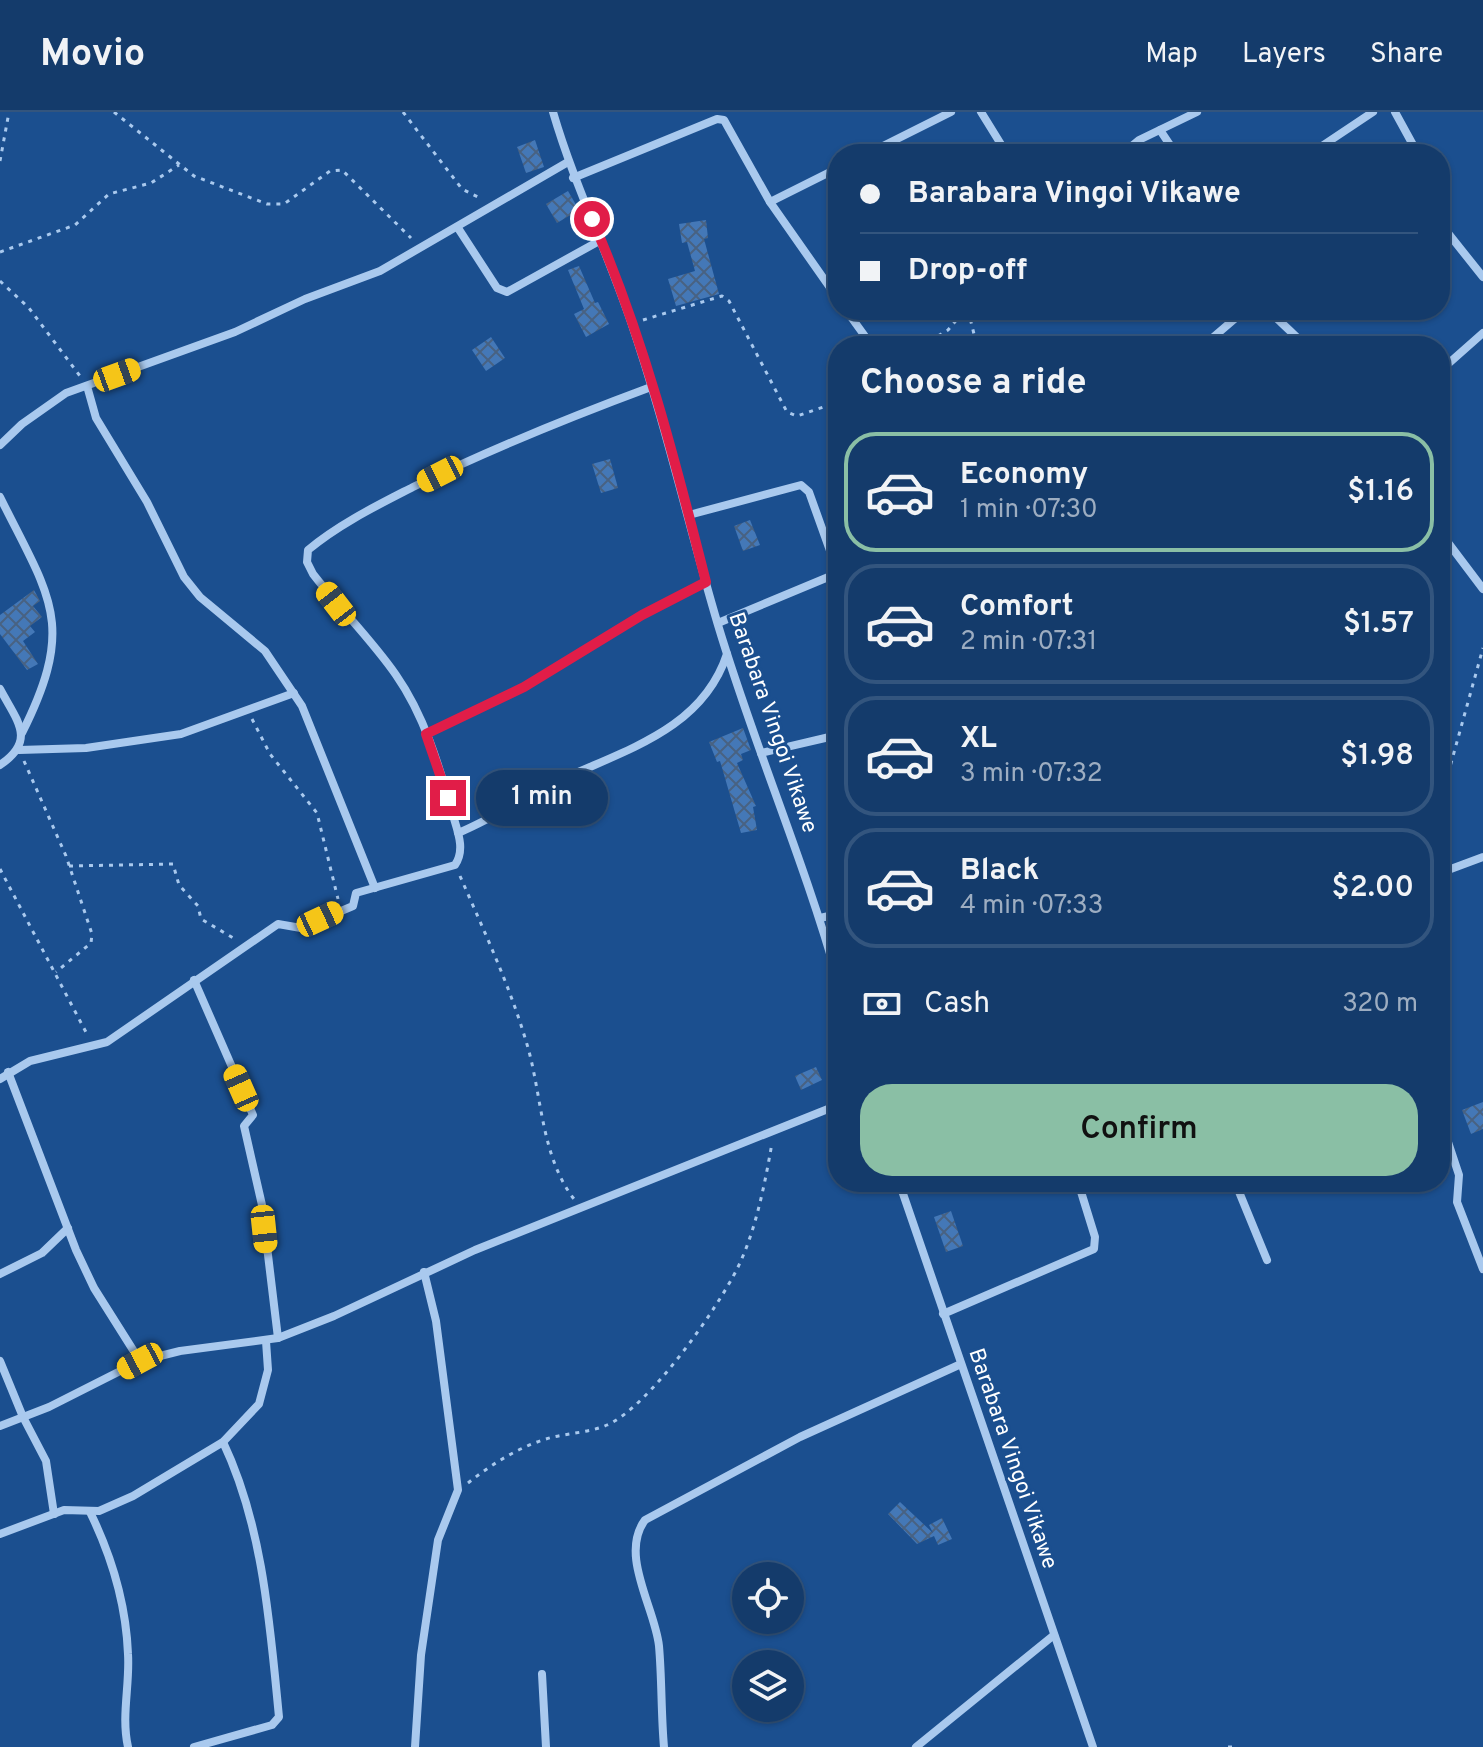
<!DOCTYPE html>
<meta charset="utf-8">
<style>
:root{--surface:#143b6b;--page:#1d4271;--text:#f1f3f6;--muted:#9dadc1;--line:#33557e;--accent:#8abfa5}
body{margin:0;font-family:Overpass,sans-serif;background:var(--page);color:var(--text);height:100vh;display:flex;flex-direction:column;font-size:30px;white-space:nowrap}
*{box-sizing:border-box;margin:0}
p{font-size:26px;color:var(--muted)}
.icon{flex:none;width:44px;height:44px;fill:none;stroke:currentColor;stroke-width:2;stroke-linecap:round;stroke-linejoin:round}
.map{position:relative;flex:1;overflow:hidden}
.side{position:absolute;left:828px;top:224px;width:622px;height:856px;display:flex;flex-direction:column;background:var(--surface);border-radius:32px;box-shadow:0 2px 6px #0004,0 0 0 2px var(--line)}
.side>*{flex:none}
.guide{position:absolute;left:828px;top:32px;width:622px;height:176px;border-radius:32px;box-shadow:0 2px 6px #0004,0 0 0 2px var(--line);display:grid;align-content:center;height:176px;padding:0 32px;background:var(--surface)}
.controls{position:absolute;left:732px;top:1450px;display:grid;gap:16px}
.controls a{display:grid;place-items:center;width:72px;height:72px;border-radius:50%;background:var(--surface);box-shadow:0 2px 6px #0004,0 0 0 2px var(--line);font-size:40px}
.end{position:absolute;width:36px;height:36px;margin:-18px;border:10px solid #e11d48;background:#fff;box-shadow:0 0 0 4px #fff}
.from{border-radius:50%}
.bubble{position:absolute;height:56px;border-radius:28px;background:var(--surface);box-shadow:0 2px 6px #0004,0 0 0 2px var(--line);font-size:26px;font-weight:600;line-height:56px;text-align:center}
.car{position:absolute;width:24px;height:48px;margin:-24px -12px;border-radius:10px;box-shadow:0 0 6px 2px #0007;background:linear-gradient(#f5c518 24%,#345 0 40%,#f5c518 0 76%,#345 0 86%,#f5c518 0)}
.guide b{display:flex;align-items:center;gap:28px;height:76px;font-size:30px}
.guide b+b{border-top:2px solid var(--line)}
.guide i{width:20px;height:20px;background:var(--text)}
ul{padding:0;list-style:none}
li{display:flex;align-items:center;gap:24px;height:120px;margin:0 16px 12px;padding:0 16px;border:4px solid var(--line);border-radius:32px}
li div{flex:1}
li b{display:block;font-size:30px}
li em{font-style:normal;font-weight:600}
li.active{border-color:var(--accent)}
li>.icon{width:72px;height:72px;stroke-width:1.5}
h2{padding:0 32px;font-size:36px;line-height:96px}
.pay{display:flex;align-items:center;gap:20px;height:88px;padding:0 32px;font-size:30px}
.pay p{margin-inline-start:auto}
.cta{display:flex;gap:16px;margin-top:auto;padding:16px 32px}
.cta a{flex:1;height:92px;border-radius:32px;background:var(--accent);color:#111;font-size:32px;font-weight:600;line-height:92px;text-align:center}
header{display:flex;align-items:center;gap:48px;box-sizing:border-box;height:112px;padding:0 40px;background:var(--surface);border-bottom:2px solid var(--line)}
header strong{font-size:38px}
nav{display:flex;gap:44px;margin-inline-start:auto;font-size:28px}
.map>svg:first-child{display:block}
.building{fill:url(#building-cross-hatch)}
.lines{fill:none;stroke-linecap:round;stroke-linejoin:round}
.path{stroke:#a9c9ee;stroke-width:3;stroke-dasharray:4 6;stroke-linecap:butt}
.minor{stroke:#a9c9ee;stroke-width:8}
.route{stroke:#e11d48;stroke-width:10}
.labels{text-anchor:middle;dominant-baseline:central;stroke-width:6;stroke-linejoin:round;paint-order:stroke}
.street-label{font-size:22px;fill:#fff;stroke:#1b4f8f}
</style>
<header>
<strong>Movio</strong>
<nav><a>Map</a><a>Layers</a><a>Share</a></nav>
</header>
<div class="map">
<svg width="1483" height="1635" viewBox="0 0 1483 1635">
<defs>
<pattern id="building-cross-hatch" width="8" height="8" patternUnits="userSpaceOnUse" patternTransform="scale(2)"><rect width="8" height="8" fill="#4478b7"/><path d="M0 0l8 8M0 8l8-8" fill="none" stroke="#486282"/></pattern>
</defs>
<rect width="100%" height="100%" fill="#1b4f8f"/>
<g class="building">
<path d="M 535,28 L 544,55 L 526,61 L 517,35 Z"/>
<path d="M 568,79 L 579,98 L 557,111 L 546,92 Z"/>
<path d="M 706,108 L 708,126 L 704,127 L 719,182 L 676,194 L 668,167 L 695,159 L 687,130 L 682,131 L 679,112 Z"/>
<path d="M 579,154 L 595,191 L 598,190 L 609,212 L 586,225 L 574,202 L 584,197 L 568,158 Z"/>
<path d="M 491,225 L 505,246 L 486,259 L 472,238 Z"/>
<path d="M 610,347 L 618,376 L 601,381 L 592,352 Z"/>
<path d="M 750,408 L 760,433 L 743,439 L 734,414 Z"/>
<path d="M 34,478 L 40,489 L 33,494 L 42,505 L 30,514 L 35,520 L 23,529 L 38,552 L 27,558 L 0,522 L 0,503 Z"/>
<path d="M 743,616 L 751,638 L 741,642 L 743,648 L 737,651 L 756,694 L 753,695 L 757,718 L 741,721 L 720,649 L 717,650 L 709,630 Z"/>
<path d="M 816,955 L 822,968 L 801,978 L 795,964 Z"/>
<path d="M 1483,990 L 1483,1017 L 1471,1022 L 1462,998 Z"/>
<path d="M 951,1099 L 963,1134 L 946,1140 L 934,1105 Z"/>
<path d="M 900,1390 L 933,1421 L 929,1413 L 942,1406 L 952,1427 L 938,1433 L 934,1424 L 917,1432 L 888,1402 Z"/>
</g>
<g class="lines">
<g class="path">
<path d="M 114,0 L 194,64 L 267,92 L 284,92 L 330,59 L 342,58 L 411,126"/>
<path d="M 403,0 L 462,77 L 482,87"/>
<path d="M 0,49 L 9,0"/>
<path d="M 0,140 L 75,113 L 109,82 L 151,71 L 179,53"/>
<path d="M 0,169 L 29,196 L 80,264"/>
<path d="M 968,198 L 977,234"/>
<path d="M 643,208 L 722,184 L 729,189 L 787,300 L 797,304 L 838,290"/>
<path d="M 921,234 L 948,218 L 965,198"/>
<path d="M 252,607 L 270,642 L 317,701 L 338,787"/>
<path d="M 24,649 L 66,744 L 92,822 L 91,831 L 56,860"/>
<path d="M 1440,691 L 1483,536"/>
<path d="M 69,754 L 173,752 L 179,773 L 198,794 L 201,807 L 235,827"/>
<path d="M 0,757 L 88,924"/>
<path d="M 460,764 C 484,819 509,872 526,929 C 542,980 540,1043 574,1087"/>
<path d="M 468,1371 C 493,1351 522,1333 553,1325 C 571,1321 591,1320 607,1313 C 649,1295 718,1196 738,1155 C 756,1118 765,1071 772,1031"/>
<path d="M 1228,1635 L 1237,1635"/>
</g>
<g class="minor">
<path d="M 553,0 C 574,72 607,139 631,210 C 665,310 688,412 718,513 C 754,633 804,748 838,869"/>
<path d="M 981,0 L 1007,42"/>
<path d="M 1395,0 L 1418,42"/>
<path d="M 1160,18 L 1176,42"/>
<path d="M 867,42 L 951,0"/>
<path d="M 1122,42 L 1139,28 L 1197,0"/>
<path d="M 1310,42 L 1373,0"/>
<path d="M 573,66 L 717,7 L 724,8 L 770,90 L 838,187"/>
<path d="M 770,90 L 838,56"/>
<path d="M 1440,111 L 1483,165"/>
<path d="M 458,116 L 497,176 L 507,180 L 601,128"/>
<path d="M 846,198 L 872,234"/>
<path d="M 1268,198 L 1306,234"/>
<path d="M 1203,234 L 1245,198"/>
<path d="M 1440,259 L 1483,221"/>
<path d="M 87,274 L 96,306 L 147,390 L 184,465 L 200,485 L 265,539 L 302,594 L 375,776"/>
<path d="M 0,333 L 22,312 L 66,281 L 235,220 L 305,187 L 380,159 L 568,50"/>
<path d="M 0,385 C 50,486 77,511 22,621"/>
<path d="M 689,403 L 801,373 L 809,380 L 838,461"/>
<path d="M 1440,420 L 1483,477"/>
<path d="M 718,511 L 838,461"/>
<path d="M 0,577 C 17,609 37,628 0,653"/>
<path d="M 426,622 L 524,575 L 642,503 L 706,470"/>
<path d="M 19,638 L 86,636 L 181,622 L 294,581"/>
<path d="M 761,641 L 838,623"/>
<path d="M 458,721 C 496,705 530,682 567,665 C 631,636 703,615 727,542"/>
<path d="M 1440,761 L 1483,745"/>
<path d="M 820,806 L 838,802"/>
<path d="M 194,868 L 253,1003 L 244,1014 L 262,1093 L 278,1226"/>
<path d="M 8,960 L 76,1138 L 94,1176 L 140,1249"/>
<path d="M 0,967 L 30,949 L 107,930 L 278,812 L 301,816 L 353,794 L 356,781 L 455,753 C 466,737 457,718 452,700 C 439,653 424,603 396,563 C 371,527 340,497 313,462 L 307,450 L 308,438 C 339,412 378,393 413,375 C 491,337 570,305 651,275"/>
<path d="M 1440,1006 L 1459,1063 L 1457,1090 L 1483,1157"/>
<path d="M 899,1070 L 1093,1635"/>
<path d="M 1235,1070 L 1267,1148"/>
<path d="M 0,1162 L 42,1141 L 68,1116"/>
<path d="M 943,1202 L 1094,1137 L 1095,1125 L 1078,1070"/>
<path d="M 0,1249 L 23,1305 L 46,1349 L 54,1402"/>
<path d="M 0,1314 L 49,1295 L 140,1249 L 180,1239 L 278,1226 L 334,1204 L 475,1138 L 838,993"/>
<path d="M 90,1400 C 112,1445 126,1492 128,1542 C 130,1573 121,1604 128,1635"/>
<path d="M 0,1422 L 64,1398 L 99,1399 L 133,1384 L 223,1330 L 259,1292 L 268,1258 L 266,1229"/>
<path d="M 542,1562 L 546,1635"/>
<path d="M 194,1635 L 272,1613 L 279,1605 C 270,1513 263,1414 223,1330"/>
<path d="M 415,1635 L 421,1543 L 438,1428 L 458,1378 L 436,1209 L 424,1160"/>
<path d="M 664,1635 C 661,1602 662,1568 659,1534 C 655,1496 619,1443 645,1408 L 800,1325 L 961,1252"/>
<path d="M 916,1635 L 1054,1523"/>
</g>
</g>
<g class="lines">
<path class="route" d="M 448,686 L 426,622 L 524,575 L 642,503 L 706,470 C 675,348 643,223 592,107"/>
</g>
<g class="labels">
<g class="street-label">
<text transform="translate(772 611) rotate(71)">Barabara Vingoi Vikawe</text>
<text transform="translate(1012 1347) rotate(71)">Barabara Vingoi Vikawe</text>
</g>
</g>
</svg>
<div class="controls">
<a><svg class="icon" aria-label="locate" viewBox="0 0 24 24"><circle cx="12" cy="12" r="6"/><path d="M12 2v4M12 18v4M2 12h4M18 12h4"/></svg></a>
<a><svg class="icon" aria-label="layers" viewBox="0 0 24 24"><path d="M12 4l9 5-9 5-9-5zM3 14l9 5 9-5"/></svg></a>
</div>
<i class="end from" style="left:592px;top:107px"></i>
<i class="end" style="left:448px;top:686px"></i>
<div class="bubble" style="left:476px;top:658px;width:132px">1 min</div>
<i class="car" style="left:117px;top:263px;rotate:70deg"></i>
<i class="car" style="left:440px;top:362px;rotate:243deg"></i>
<i class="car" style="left:336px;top:492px;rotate:322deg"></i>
<i class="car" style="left:320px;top:807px;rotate:65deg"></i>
<i class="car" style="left:241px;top:976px;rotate:336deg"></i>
<i class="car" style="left:264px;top:1117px;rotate:174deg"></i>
<i class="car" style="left:140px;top:1249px;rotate:242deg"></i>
<div class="guide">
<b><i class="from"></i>Barabara Vingoi Vikawe</b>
<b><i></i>Drop-off</b>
</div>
<section class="side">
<h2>Choose a ride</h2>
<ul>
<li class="active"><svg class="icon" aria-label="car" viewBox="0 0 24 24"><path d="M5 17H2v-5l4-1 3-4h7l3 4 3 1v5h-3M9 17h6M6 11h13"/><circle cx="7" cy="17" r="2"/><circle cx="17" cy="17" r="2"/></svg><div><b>Economy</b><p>1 min · 07:30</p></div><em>$1.16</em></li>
<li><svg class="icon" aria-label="car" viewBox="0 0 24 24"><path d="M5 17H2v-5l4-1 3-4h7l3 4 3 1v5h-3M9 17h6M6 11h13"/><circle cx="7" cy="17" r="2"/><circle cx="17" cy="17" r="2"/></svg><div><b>Comfort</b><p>2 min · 07:31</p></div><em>$1.57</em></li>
<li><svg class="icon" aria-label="car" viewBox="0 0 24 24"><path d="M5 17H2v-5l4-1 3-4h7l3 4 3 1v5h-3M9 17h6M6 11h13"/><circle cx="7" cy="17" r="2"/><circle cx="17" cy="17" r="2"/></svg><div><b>XL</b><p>3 min · 07:32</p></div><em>$1.98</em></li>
<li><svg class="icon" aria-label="car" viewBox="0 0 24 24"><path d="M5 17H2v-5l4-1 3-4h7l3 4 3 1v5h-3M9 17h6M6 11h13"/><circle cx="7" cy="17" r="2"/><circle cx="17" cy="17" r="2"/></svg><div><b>Black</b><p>4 min · 07:33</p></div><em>$2.00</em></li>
</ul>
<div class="pay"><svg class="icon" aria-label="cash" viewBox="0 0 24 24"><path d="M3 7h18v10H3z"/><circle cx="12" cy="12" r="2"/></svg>Cash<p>320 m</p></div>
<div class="cta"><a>Confirm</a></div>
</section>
</div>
